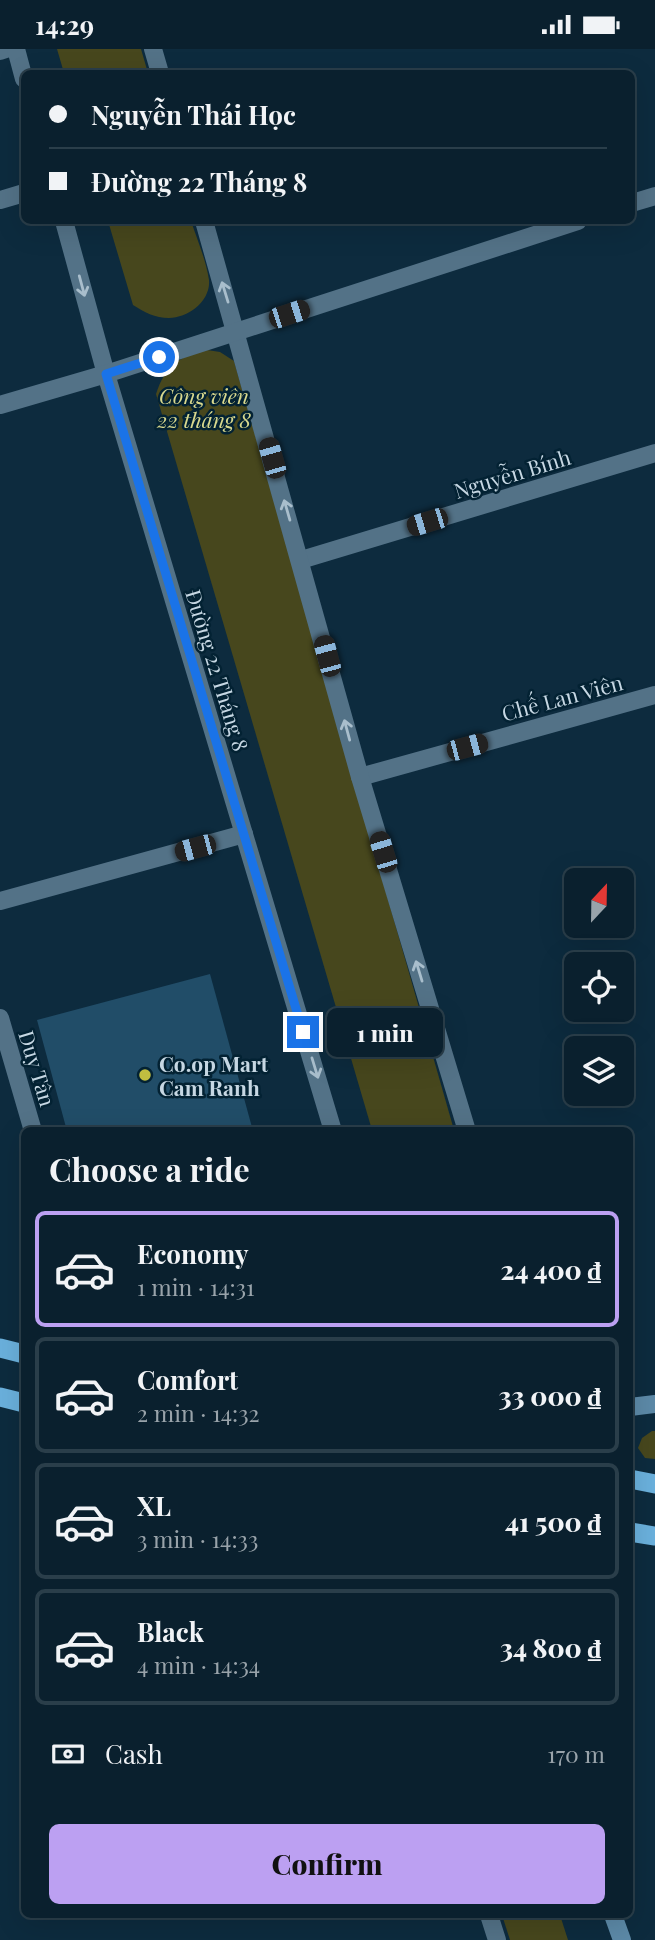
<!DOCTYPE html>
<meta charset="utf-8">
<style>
:root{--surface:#0a202e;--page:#132836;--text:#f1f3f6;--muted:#99a3aa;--line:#2a3e4a;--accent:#bca0f2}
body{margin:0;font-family:"Playfair Display",serif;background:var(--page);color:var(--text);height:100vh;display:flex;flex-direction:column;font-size:26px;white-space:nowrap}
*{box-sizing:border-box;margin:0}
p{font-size:23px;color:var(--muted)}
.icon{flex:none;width:38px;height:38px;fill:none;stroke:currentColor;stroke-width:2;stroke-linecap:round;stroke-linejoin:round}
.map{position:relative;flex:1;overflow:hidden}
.side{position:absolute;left:21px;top:1078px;width:612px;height:791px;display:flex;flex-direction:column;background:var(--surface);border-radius:10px;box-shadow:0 7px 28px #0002,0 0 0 2px var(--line)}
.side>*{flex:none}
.banner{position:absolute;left:21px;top:21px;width:614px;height:154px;border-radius:10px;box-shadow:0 7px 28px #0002,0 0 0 2px var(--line);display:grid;align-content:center;height:154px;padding:0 28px;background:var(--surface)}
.needle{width:46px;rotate:22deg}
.buttons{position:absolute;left:564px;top:819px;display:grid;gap:14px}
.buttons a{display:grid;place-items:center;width:70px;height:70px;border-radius:10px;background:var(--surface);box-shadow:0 7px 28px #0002,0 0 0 2px var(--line);font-size:35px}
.end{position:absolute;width:32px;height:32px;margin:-16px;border:9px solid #1a73e8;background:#fff;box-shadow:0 0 0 4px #fff}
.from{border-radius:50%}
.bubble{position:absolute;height:49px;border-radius:10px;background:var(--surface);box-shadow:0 7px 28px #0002,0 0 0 2px var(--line);font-size:23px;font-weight:800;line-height:49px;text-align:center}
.car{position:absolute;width:21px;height:42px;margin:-21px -10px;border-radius:9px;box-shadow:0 0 5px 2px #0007;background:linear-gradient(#222 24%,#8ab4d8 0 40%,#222 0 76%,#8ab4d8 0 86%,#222 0)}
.banner b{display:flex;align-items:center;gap:24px;height:66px;font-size:26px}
.banner b+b{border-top:2px solid var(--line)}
.banner i{width:18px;height:18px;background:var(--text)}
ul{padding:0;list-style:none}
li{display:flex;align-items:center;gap:21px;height:116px;margin:0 14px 10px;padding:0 14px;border:4px solid var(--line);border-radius:10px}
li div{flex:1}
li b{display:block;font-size:26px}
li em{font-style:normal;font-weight:800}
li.selected{border-color:var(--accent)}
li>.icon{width:63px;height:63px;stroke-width:1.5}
h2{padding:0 28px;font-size:32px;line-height:84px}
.pay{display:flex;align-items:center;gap:18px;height:77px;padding:0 28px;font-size:26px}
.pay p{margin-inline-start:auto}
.cta{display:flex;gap:14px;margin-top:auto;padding:14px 28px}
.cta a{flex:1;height:80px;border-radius:10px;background:var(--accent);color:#111;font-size:28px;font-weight:800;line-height:80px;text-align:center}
.status{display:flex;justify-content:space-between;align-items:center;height:49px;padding:0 35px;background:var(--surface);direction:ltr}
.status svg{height:19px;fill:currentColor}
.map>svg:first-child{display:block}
.green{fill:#47471d}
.building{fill:#214d68}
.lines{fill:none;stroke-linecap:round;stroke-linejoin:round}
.minor{stroke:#537287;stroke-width:18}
.tertiary{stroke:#537287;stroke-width:18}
.secondary{stroke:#5c89a7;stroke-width:18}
.trunk{stroke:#6ab0dc;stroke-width:19}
.oneway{stroke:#a9becc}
.route{stroke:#1a73e8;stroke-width:9}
.poi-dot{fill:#c0be40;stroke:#032233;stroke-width:2.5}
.labels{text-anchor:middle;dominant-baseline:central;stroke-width:5;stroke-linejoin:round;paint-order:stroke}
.park-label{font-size:21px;font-style:italic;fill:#d9d98e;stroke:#032233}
.street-label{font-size:21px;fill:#c6d7e3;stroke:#032233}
.poi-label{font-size:21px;font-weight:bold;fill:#c6d7e3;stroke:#032233;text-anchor:start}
</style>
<div class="status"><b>14:29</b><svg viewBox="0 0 49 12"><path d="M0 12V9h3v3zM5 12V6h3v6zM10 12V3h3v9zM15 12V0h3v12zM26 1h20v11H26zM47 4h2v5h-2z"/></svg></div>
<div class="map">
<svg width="655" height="1891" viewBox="0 0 655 1891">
<rect width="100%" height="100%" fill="#0d2b3e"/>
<g class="green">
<path d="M 57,0 L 141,0 L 148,24 L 64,24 Z"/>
<path d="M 108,172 L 191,172 C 197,190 206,211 209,231 C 211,252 188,269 169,269 C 155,269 144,263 133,256 Z"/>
<path d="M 207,301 L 220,303 L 234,312 L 454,1081 L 372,1081 L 156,345 C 165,317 179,307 207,301 Z"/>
<path d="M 652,1382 L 655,1382 L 655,1410 L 645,1409 L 638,1399 L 642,1389 Z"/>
<path d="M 502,1866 L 560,1866 L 568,1891 L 510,1891 Z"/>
</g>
<path class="building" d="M 210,925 L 253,1082 L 67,1082 L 37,971 Z"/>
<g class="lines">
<g class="minor">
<path d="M 0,2 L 6,0"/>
<path d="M 0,151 L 24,144"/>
<path d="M 301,511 L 655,404"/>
<path d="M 360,728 L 655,646"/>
<path d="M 0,852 L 244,785"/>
<path d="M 0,969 L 33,1082"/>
<path d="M 489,1866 L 497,1891"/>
</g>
<g class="tertiary">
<path d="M 16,0 L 24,30"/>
<path d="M 153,0 L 160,24"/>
<path d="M 632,154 L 655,147"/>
<path d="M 64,172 L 106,325 L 333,1082"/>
<path d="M 204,172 L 360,728 L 467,1082"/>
<path d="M 0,356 L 106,325 L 578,172"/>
</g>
<g class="secondary">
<path d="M 630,1358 L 655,1355"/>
<path d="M 613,1866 L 622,1891"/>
</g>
<g class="trunk">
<path d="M 0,1299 L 24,1305"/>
<path d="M 0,1348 L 24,1354"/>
<path d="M 630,1430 L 655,1435"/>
<path d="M 630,1483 L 655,1487"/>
</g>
</g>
<defs><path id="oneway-shaft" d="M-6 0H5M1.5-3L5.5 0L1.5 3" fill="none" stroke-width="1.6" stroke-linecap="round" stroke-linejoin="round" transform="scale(1.75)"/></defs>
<g class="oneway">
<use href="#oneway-shaft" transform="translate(82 237) rotate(75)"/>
<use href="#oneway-shaft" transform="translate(225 243) rotate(-107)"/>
<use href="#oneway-shaft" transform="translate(287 461) rotate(-106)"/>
<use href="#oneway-shaft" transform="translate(347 681) rotate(-105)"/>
<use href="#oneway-shaft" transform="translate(419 922) rotate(-107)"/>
<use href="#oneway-shaft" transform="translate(315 1019) rotate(73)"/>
</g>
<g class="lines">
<path class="route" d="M 159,308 L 106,325 L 303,983"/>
</g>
<circle class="poi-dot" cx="145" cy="1026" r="7"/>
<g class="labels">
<g class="park-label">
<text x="204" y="346">Công viên<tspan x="204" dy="24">22 tháng 8</tspan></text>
</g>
<g class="street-label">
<text transform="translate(512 424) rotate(-17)">Nguyễn Bính</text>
<text transform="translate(218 621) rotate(73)">Đường 22 Tháng 8</text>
<text transform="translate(562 648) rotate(-15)">Chế Lan Viên</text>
<text transform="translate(38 1019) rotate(73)">Duy Tân</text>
</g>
<g class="poi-label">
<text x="159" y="1014">Co.op Mart<tspan x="159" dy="24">Cam Ranh</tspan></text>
</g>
</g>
</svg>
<div class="buttons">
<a><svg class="needle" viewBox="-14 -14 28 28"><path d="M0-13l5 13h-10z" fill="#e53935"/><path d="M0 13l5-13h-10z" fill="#99a3aa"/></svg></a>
<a><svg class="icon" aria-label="locate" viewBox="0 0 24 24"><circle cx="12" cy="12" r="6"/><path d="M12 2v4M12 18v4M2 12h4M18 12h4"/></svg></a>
<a><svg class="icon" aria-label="layers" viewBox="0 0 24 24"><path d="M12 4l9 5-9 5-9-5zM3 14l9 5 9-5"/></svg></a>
</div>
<i class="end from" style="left:159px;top:308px"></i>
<i class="end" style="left:303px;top:983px"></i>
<div class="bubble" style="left:327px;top:959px;width:116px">1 min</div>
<i class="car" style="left:289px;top:265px;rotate:72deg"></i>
<i class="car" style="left:272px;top:409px;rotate:344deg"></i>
<i class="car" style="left:427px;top:473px;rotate:253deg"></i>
<i class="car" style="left:327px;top:607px;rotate:345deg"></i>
<i class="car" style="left:467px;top:698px;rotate:75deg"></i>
<i class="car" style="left:195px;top:799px;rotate:255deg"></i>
<i class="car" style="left:383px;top:803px;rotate:343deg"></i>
<div class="banner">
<b><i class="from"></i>Nguyễn Thái Học</b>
<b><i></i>Đường 22 Tháng 8</b>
</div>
<section class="side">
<h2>Choose a ride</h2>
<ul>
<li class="selected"><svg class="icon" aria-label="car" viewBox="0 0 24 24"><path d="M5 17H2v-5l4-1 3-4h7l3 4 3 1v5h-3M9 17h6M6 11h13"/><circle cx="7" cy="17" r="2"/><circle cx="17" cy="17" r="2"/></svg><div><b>Economy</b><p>1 min · 14:31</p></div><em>24 400 ₫</em></li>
<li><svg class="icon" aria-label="car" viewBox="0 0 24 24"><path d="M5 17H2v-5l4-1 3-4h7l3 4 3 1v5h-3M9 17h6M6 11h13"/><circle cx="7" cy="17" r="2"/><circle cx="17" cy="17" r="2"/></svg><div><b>Comfort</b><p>2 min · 14:32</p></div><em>33 000 ₫</em></li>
<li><svg class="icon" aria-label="car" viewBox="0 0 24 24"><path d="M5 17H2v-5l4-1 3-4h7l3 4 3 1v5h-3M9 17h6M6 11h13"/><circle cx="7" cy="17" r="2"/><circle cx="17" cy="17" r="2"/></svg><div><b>XL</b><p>3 min · 14:33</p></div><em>41 500 ₫</em></li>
<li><svg class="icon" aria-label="car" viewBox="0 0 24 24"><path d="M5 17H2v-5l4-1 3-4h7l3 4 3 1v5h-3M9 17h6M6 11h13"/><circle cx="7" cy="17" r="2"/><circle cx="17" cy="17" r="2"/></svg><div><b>Black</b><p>4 min · 14:34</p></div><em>34 800 ₫</em></li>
</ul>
<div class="pay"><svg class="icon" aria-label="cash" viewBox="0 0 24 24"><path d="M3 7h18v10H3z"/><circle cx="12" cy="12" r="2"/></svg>Cash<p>170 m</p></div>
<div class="cta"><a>Confirm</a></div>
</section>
</div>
